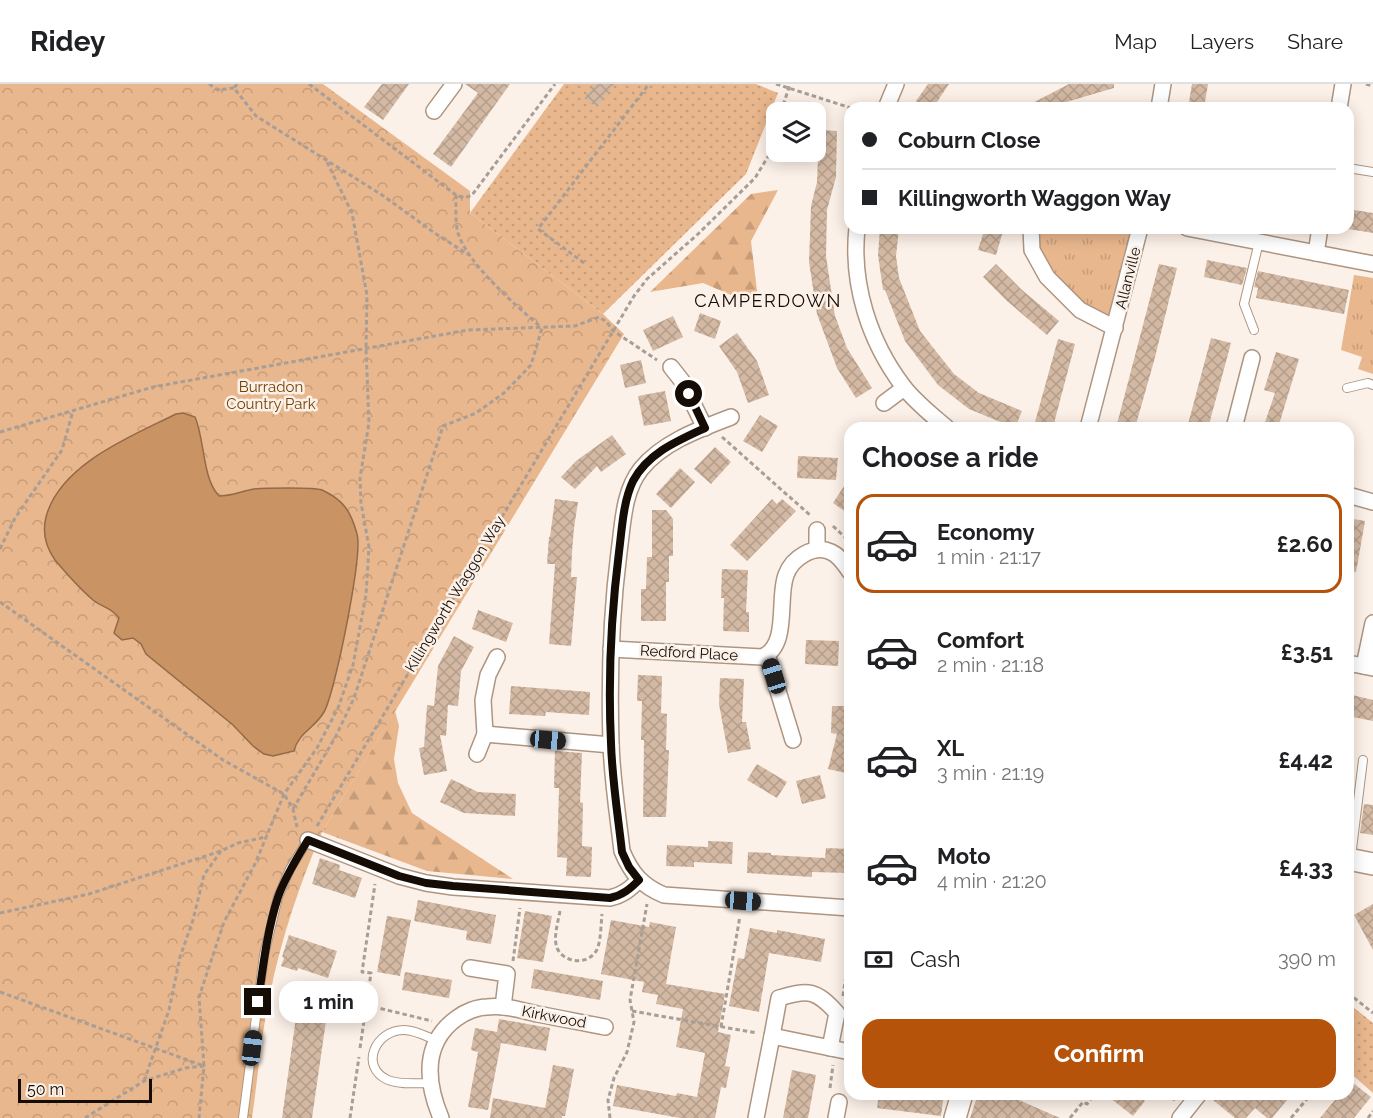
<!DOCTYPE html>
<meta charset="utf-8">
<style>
:root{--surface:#fff;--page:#f6f6f6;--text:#202124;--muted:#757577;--line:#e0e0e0;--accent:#b45309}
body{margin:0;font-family:Raleway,sans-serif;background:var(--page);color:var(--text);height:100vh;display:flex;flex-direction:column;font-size:22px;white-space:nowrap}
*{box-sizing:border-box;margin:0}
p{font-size:20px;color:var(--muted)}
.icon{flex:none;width:33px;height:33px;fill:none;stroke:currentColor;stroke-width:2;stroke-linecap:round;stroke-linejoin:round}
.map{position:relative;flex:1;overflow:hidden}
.details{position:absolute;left:844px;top:338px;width:510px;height:678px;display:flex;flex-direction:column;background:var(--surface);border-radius:18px;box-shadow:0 3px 15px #0003}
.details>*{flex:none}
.guide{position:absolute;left:844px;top:18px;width:510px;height:132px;border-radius:18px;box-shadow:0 3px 15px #0003;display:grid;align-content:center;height:132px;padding:0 18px;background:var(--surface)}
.fabs{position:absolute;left:766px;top:18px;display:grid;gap:12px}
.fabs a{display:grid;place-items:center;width:60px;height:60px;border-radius:12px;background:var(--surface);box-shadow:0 3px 15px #0003;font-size:30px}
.scale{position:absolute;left:18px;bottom:15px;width:134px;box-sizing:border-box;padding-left:6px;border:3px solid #140c05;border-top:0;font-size:16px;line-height:21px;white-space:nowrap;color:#140c05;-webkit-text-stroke:4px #fcf1e8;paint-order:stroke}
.end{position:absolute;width:27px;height:27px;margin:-14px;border:8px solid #140c05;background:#fff;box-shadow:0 0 0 3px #fff}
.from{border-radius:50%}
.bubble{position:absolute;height:42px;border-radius:18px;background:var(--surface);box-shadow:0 3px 15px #0003;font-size:20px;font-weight:700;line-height:42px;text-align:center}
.car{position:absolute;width:18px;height:36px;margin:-18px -9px;border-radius:8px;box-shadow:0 0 4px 2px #0007;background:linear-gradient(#222 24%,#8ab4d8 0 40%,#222 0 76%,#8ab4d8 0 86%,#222 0)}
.guide b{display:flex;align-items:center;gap:21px;height:57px;font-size:22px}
.guide b+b{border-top:2px solid var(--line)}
.guide i{width:15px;height:15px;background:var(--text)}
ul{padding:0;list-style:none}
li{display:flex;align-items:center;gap:18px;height:99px;margin:0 12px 9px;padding:0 6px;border:3px solid transparent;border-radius:18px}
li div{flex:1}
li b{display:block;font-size:22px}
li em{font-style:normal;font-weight:700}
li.on{border-color:var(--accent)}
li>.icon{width:54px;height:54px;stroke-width:1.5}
h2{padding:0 18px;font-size:27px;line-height:72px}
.pay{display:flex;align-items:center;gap:15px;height:66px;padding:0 18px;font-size:22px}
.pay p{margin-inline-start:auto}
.cta{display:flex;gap:12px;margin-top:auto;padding:12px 18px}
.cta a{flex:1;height:69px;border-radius:18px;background:var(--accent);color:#fff;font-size:24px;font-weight:700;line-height:69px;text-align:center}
header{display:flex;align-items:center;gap:36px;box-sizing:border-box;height:84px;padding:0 30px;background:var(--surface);border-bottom:2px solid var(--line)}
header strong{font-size:28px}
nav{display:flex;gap:33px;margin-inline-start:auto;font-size:21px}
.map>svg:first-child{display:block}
.grass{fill:url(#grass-tufts)}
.forest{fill:url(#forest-firs)}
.park{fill:url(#park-crowns)}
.garden{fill:url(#garden-dots)}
.water{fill:#c99364;stroke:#936a48;stroke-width:1.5}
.building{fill:url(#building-cross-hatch)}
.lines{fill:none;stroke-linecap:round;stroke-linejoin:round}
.lane-casing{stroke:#ae9580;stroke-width:10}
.street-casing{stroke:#ae9580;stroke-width:18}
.secondary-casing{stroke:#ae9580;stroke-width:24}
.path{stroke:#a89e96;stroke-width:3;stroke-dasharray:4.5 3;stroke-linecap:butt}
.lane{stroke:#fff;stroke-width:8}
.street{stroke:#fff;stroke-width:15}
.secondary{stroke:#fff;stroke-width:21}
.route{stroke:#140c05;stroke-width:8}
.labels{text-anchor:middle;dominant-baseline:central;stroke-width:5;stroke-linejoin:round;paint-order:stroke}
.street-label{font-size:15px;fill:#140c05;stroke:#fcf1e8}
.park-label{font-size:15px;fill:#754206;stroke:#fcf1e8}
.quarter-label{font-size:18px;letter-spacing:1.5px;fill:#140c05;stroke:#fcf1e8}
</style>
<header>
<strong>Ridey</strong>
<nav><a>Map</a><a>Layers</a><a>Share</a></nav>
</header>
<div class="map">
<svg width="1373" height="1034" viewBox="0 0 1373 1034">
<defs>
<pattern id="grass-tufts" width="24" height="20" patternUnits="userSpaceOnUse" patternTransform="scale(1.5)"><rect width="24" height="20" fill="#e9b78d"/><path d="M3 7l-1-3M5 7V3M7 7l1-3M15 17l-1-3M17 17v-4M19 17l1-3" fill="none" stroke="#c79c78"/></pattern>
<pattern id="forest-firs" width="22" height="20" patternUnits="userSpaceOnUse" patternTransform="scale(1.5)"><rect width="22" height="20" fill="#e9b78d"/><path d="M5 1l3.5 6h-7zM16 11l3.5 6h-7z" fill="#c79c78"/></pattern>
<pattern id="park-crowns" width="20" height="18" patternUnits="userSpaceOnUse" patternTransform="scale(1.5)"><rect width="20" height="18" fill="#e9b78d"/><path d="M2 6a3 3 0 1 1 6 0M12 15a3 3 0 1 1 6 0" fill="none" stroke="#c79c78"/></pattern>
<pattern id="garden-dots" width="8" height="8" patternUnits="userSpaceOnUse" patternTransform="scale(1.5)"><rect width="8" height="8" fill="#e9b78d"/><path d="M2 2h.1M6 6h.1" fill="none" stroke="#c79c78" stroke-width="1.8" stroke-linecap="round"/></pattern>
<pattern id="building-cross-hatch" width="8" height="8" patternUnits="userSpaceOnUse" patternTransform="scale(1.5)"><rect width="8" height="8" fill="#d3b9a3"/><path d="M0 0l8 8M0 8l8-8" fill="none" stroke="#b49e8b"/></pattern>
</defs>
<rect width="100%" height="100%" fill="#fcf1e8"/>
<g class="grass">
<path d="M 1037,144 L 1132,144 L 1109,231 L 1083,219 L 1052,188 L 1039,164 Z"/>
<path d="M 1354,191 L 1373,194 L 1373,290 L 1358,285 L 1362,273 L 1341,266 Z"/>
</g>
<g class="forest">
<path d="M 778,106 L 751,157 L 759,223 L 703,199 L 650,208 L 751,110 Z"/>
<path d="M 395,627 L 399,642 L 394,675 L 398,699 L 412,729 L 513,795 L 427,787 L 322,748 Z"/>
</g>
<path class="park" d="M 0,0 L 323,0 L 470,107 L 470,129 L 603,230 L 624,250 L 322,748 C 300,799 281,855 270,910 C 261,951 258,993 252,1034 L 0,1034 Z"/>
<g class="garden">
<path d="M 564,0 L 756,0 L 778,9 L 746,90 L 603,230 L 470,129 Z"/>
<path d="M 1348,919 L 1373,939 L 1373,1009 L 1349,988 Z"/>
</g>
<path class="water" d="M 183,329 L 195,333 C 205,356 202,394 219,412 C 231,412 242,407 254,405 C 264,404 314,403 322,406 C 344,416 351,428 357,450 C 363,470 335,609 324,628 C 315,644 298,649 294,667 L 273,672 L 264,670 L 253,662 L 233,641 L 146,570 L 141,560 L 133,554 L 122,556 L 114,549 L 119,534 C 111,523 103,524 93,516 C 80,505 66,489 55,476 C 45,462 42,449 46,433 C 60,380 132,352 176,330 Z"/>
<g class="building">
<path d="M 382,0 L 409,0 L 383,36 L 364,23 Z"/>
<path d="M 465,0 L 510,0 L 451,83 L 433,70 L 478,9 Z"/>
<path d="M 595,0 L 614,0 L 597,24 L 584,14 Z"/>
<path d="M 928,0 L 949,0 L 933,24 L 926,24 L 916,17 Z"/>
<path d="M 1069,0 L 1114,0 L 1114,4 L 1063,19 L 1066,24 L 1023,24 Z"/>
<path d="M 1192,0 L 1208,0 L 1204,24 L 1188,24 Z"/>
<path d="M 819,46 L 837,47 L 836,93 L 827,126 L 826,172 L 835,232 L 847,264 L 872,304 L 856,314 L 837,284 L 817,230 L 809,178 L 811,122 L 817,98 Z"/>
<path d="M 1348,125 L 1373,129 L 1373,149 L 1348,145 Z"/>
<path d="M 880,144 L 899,144 L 896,172 L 899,194 L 920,247 L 954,290 L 979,309 L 1022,327 L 1015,344 L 969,325 L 938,301 L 905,257 L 885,206 L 883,206 L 878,171 Z"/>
<path d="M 985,144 L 1004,144 L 996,171 L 978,166 Z"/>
<path d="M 1207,176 L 1247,184 L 1242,201 L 1204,193 Z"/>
<path d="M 996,180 L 1022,206 L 1059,237 L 1047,251 L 1007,217 L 983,193 Z"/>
<path d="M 1159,180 L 1177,184 L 1154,277 L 1135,344 L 1116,344 Z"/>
<path d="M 1258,187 L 1349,206 L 1344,230 L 1256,214 L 1258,204 L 1254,203 Z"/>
<path d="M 700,229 L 721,237 L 715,255 L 694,247 Z"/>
<path d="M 673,232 L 683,253 L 653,267 L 643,246 Z"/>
<path d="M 737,249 L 757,277 L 769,311 L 748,319 L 737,288 L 719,262 Z"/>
<path d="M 1211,254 L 1231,259 L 1220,300 L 1208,344 L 1187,344 Z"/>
<path d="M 1058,255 L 1075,260 L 1053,343 L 1035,338 Z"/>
<path d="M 1276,268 L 1299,275 L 1278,344 L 1263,344 L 1275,309 L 1264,306 Z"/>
<path d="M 641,276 L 646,299 L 625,304 L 620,281 Z"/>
<path d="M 665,307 L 671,337 L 644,342 L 638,312 Z"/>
<path d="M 760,331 L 778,342 L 762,368 L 743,357 Z"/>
<path d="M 612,351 L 626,370 L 601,388 L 597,382 L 575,405 L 561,393 L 576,377 Z"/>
<path d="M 715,363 L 731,378 L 711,400 L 694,385 Z"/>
<path d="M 798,372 L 838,374 L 836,396 L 797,394 Z"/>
<path d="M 680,384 L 695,398 L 671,424 L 656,410 Z"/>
<path d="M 850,393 L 850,431 L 833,419 Z"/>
<path d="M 555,415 L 578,418 L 574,444 L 572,468 L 571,493 L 577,493 L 571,562 L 549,560 L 555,480 L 547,480 L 549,453 L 550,453 Z"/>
<path d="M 772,415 L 777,420 L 782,415 L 796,427 L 747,477 L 730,461 Z"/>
<path d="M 652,426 L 666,426 L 673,435 L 673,472 L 669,472 L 669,498 L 666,498 L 666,537 L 641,537 L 641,505 L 646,505 L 647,473 L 652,473 Z"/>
<path d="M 1348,434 L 1365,437 L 1356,488 L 1348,487 Z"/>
<path d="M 722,485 L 748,486 L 746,528 L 749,528 L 749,548 L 723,547 L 724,514 L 721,514 Z"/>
<path d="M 478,526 L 513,539 L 506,558 L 472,545 Z"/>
<path d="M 454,552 L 474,563 L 461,587 L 458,622 L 448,621 L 446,652 L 440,651 L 447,687 L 424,691 L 419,664 L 424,663 L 427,621 L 434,622 L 438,582 Z"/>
<path d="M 806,556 L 839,557 L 838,582 L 805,580 Z"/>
<path d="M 638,591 L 662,592 L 661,629 L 667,630 L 666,666 L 669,666 L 666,733 L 643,733 L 644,656 L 641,656 L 642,617 L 637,617 Z"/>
<path d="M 720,594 L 744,595 L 742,638 L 746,638 L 751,665 L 728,669 L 719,620 Z"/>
<path d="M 511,602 L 590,608 L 589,631 L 546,628 L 545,632 L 509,630 Z"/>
<path d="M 1348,610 L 1373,616 L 1373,637 L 1348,632 Z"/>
<path d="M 846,617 L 850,618 L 850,690 L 828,685 L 837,650 L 831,649 L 832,622 L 844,622 Z"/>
<path d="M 555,667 L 582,669 L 580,718 L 583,719 L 582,762 L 592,763 L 591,793 L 566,792 L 567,774 L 557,773 L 559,704 L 554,704 Z"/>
<path d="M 757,680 L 787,698 L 777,714 L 747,696 Z"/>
<path d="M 820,691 L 826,714 L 802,720 L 796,697 Z"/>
<path d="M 451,695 L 478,708 L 516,710 L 515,732 L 464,729 L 440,718 Z"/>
<path d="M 1364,720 L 1373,721 L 1373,751 L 1360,749 Z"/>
<path d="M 708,757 L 733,758 L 732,780 L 694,778 L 694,783 L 666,782 L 667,761 L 708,763 Z"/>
<path d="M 826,764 L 850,765 L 850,789 L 812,788 L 812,793 L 747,789 L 748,768 L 771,769 L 771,771 L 825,774 Z"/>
<path d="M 320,774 L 340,781 L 339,786 L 362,794 L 355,814 L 312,800 Z"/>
<path d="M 418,816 L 496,831 L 491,860 L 466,856 L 467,847 L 414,837 Z"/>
<path d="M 1373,820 L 1373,866 L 1354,831 Z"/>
<path d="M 525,827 L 552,832 L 543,878 L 517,874 Z"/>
<path d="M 387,832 L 411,836 L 400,892 L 377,888 Z"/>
<path d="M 611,836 L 649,843 L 650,838 L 676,843 L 666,900 L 725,910 L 718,948 L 731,951 L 725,982 L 730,983 L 726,1004 L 721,1003 L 715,1034 L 680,1034 L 613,1022 L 617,1001 L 676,1012 L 677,1009 L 697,1013 L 705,969 L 676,963 L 683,925 L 656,920 L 658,911 L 642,908 L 644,898 L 601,890 Z"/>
<path d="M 750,844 L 777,849 L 777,846 L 825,855 L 821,878 L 769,869 L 759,928 L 729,922 L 738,874 L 744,875 Z"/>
<path d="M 289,851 L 337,867 L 328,894 L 298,884 L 297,887 L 281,882 L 284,874 L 282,873 Z"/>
<path d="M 534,885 L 603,897 L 600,916 L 531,904 Z"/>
<path d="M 405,888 L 452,896 L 449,914 L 402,906 Z"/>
<path d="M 297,926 L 327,930 L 312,1034 L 282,1034 Z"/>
<path d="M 499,935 L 550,944 L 546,967 L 501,959 L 488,1026 L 468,1023 L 478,968 L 471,966 L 475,944 L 497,948 Z"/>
<path d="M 553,981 L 574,985 L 565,1032 L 562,1032 L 562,1034 L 490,1034 L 493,1014 L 545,1024 Z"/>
<path d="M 792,986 L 816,991 L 808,1034 L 783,1034 Z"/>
<path d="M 1348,995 L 1371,1013 L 1354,1034 L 1320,1034 L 1340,1010 L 1348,1010 Z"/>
<path d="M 879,1010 L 944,1010 L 941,1032 L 877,1024 Z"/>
<path d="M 978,1010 L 1005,1010 L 1060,1034 L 970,1034 Z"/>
<path d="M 1105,1010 L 1137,1010 L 1145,1017 L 1133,1032 Z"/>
<path d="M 1209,1010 L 1292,1010 L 1272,1034 L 1267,1034 L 1255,1024 L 1246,1034 L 1235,1034 L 1208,1012 Z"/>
</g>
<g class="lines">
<defs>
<g id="lane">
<path d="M 1348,84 L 1373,88"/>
<path d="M 1254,246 L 1244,220 L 1259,158"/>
<path d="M 1347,304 L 1368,299 L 1373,301"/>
<path d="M 1351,773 L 1363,676"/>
<path d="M 430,999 C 418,999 400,1001 388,996 C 359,983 375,946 404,946 C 415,946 425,952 435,956"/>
<path d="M 243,1034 L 264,871 L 278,813 L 290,785 L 308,756"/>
</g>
<g id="street">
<path d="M 886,24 L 896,0"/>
<path d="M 1159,24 L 1163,0"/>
<path d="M 1339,24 L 1343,0"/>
<path d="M 434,27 L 454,0"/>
<path d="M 857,144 C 851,200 869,257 903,302 C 915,318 932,331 947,344"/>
<path d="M 1031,144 L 1032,166 L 1047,193 L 1080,226 L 1115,244"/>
<path d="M 1187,144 L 1373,180"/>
<path d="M 1316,169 L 1320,144"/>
<path d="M 671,283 L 682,297 L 705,344"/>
<path d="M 884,319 L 904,304"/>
<path d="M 731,333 C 700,345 663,358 641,385 C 623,408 623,440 619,468 C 611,531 609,595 611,659 C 612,695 618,732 622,767 C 631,789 642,802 664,811 L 850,824"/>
<path d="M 1088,344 L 1140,144"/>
<path d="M 1234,344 L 1252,274"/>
<path d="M 1348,411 L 1373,418"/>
<path d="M 817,465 L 817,446"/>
<path d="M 611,565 L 762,573 C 790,562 777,514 786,491 C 792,474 814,460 831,468 C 840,472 845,481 850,488"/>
<path d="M 767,571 L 793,656"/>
<path d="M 1348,579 L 1373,584"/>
<path d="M 1364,582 L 1373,539"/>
<path d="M 485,650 L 611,661"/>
<path d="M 477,670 L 485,650 L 483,616 L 488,591 L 497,573"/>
<path d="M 308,756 L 399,792 L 426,799 L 453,803 L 610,814 C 623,811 630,805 639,796"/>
<path d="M 470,884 L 507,890 L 503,923"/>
<path d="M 772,952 L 779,914 C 809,905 816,906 837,929 L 830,964"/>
<path d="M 441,1034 C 426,998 422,959 457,934 C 465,928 477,923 487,923 C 504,921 521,926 537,930 C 560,934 583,939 605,943"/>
<path d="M 756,1034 L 772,952 L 850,968"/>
<path d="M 836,1034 L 839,1018"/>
<path d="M 1180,1034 L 1199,1010"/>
</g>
<g id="secondary">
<path d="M 1348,775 L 1373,780"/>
<path d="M 955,1034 L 962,1010"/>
</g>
</defs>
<use href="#lane" class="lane-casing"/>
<use href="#street" class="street-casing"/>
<use href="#secondary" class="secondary-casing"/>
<g class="path">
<path d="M 209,0 L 218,6 L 234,4"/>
<path d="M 237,0 L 234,4 L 256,32 L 382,111 L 439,152 L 469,171"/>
<path d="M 309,0 L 456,111 L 465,114 L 472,111 L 555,0"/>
<path d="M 776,0 L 851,24"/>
<path d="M 1366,0 L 1373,2"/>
<path d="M 781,28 L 790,0"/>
<path d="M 456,111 C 456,123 455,138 458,149 C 467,179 516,222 541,243"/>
<path d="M 584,179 L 538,145 L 649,0"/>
<path d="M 0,348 L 153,303 L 468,246 L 575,242 L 599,233 L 607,238 L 612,246 L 657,276"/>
<path d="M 722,353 L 811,432"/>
<path d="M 833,442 L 850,458"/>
<path d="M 0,465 L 15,434 L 62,366 L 73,327"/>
<path d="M 0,518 L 223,676 L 284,710 L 293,725 L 297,743"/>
<path d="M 293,725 L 336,652 L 354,614 L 443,342 L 476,329 L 504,309 L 531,281 L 542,244"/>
<path d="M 317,742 L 634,212 L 647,195 L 698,150 L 755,94 L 769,71 L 777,42"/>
<path d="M 560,827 C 558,838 553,854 557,864 C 565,881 592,881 598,863 C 601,853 601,840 602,830"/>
<path d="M 0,829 L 89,810 L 221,767 L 238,759 L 266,753"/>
<path d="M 513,877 L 520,824"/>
<path d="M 0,908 L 204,982 L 199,913 L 224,838 L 255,780 L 284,710 L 317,664 L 338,624 L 353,581 L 366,511 L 369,463 L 361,419 L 360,394 L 369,339 L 366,265 L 367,211 L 352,129 L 326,76"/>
<path d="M 1348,909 L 1373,929"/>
<path d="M 843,912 L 850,862"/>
<path d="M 366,921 L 432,937"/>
<path d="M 632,927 L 757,949"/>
<path d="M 721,943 L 740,832"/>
<path d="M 360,964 L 371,889 L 362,888 L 375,800"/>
<path d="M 144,997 L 169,926 L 180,873 L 193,836 L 204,791 L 221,767"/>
<path d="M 830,1004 L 833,981"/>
<path d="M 1167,1010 L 1175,1016"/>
<path d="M 85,1034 L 144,997 L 185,984 L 204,982 L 199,1034"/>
<path d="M 350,1034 L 359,973"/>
<path d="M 610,1034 L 608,1016 L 614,994 L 627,968 L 634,938 L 630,916 L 647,820"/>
<path d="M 1070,1034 L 1083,1018 L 1087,1020 L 1095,1010"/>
<path d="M 1291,1034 L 1311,1010"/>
<path d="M 1368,1034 L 1373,1027"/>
</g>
<use href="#lane" class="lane"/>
<use href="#street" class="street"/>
<use href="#secondary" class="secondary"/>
</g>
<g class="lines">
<path class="route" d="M 258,918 C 263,883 267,847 278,813 C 285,793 297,774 308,756 L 399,792 L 426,799 L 453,802 L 610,814 C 623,811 630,805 639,796 L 629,783 L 622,768 C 618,732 612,695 611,659 C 608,596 611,531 619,468 C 622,445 623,418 633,397 C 648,369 677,357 705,344 L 689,310"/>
</g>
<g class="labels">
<g class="street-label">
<text transform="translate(1128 194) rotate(-76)">Allanville</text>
<text transform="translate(455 510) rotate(-59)">Killingworth Waggon Way</text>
<text transform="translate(689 569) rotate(3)">Redford Place</text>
<text transform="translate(554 933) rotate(11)">Kirkwood</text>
</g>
<g class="park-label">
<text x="271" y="303">Burradon<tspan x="271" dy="17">Country Park</tspan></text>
</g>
<g class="quarter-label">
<text x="768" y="216">CAMPERDOWN</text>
</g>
</g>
</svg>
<div class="fabs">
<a><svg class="icon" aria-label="layers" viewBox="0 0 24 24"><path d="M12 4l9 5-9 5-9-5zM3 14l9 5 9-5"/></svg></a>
</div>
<div class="scale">50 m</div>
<i class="end from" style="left:689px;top:310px"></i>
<i class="end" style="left:258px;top:918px"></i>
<div class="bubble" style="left:279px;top:897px;width:99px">1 min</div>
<i class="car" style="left:774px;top:592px;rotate:343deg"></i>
<i class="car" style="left:548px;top:656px;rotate:95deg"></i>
<i class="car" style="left:743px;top:817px;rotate:94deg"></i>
<i class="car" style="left:252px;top:964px;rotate:7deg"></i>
<div class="guide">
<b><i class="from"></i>Coburn Close</b>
<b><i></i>Killingworth Waggon Way</b>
</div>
<section class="details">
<h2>Choose a ride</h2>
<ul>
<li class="on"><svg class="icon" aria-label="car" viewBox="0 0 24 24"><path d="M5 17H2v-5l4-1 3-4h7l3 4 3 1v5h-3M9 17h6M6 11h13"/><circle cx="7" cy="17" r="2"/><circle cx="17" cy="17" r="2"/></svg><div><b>Economy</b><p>1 min · 21:17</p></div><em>£2.60</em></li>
<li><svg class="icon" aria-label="car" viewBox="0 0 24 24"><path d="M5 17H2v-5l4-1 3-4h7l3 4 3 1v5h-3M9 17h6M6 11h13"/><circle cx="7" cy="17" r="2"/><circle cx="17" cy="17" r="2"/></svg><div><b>Comfort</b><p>2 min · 21:18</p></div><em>£3.51</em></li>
<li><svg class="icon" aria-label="car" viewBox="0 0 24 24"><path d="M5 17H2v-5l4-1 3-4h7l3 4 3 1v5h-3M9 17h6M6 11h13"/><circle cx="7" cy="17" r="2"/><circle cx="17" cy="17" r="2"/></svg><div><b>XL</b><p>3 min · 21:19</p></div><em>£4.42</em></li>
<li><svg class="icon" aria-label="car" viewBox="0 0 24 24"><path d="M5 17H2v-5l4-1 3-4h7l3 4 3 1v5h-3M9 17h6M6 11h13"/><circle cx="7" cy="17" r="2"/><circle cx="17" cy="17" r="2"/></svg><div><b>Moto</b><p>4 min · 21:20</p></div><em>£4.33</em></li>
</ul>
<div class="pay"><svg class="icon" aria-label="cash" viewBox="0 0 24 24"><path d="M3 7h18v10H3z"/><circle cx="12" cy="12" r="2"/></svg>Cash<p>390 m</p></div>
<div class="cta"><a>Confirm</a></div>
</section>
</div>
